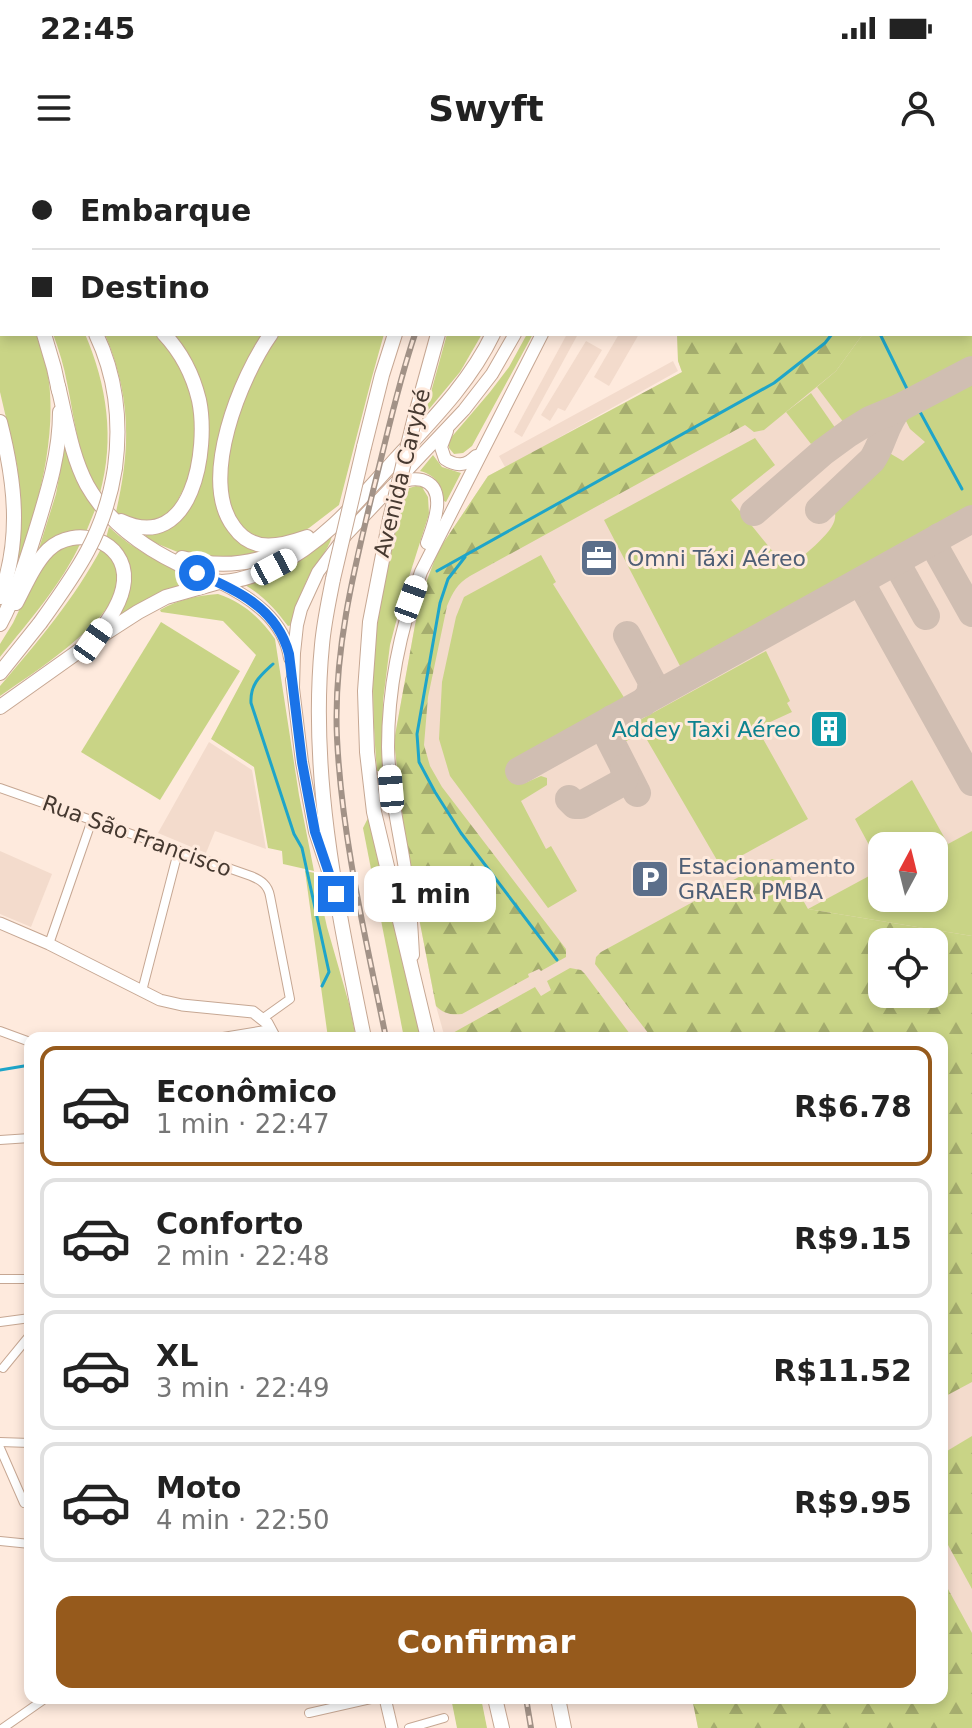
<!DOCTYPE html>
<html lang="pt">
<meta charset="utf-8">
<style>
:root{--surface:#fff;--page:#f2f2f2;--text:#222;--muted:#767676;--line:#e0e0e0;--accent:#965a1c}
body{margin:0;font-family:"DejaVu Sans",sans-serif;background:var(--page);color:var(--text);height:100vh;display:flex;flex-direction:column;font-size:30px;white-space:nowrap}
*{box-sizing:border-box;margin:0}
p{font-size:26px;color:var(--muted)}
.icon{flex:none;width:44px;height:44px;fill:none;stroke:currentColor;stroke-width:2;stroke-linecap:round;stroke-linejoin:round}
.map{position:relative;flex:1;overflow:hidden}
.sheet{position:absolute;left:24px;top:872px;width:924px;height:672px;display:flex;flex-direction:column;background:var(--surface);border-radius:16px;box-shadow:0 4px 12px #0003}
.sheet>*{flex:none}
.top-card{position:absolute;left:0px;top:0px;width:972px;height:176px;box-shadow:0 4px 12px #0003;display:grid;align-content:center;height:176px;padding:0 32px;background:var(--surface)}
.needle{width:52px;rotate:7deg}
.buttons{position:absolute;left:868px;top:672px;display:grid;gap:16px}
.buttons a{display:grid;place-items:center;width:80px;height:80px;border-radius:16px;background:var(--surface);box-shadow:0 4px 12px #0003;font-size:40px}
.end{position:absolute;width:36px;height:36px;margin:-18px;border:10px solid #1a73e8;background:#fff;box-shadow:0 0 0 4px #fff}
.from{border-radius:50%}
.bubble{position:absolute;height:56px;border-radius:16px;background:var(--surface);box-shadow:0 4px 12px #0003;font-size:26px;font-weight:800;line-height:56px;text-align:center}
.car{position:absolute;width:24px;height:48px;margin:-24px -12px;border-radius:10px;box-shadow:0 0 6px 2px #0007;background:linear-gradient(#fff 24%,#345 0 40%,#fff 0 76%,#345 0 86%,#fff 0)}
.top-card b{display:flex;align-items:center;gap:28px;height:76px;font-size:30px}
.top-card b+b{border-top:2px solid var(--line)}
.top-card i{width:20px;height:20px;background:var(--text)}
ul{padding:14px 0 0;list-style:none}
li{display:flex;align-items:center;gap:24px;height:120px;margin:0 16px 12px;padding:0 16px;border:4px solid var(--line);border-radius:16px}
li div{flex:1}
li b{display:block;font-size:30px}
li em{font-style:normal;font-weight:800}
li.selected{border-color:var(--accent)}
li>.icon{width:72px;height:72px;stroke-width:1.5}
.button{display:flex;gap:16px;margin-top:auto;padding:16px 32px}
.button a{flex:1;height:92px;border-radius:16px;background:var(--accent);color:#fff;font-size:32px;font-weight:800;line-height:92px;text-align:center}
.status{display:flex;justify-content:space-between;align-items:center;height:56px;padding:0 40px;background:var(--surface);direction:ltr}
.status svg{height:22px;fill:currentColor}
header{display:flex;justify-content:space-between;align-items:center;height:104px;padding:0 32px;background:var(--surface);font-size:36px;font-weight:800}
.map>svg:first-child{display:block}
.built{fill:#f3dbcc;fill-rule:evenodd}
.green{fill:#c9d486;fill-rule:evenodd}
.forest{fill:url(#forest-firs);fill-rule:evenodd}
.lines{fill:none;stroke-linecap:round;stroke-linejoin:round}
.stream{stroke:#1ea5c9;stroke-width:3}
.taxiway{stroke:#d0beb2;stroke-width:28}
.minor-casing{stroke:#c6a793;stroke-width:10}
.tertiary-casing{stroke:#c6a793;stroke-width:13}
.secondary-casing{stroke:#c6a793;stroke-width:14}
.primary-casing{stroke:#c6a793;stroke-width:16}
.trunk-casing{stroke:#c6a793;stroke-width:16}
.minor{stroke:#fff;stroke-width:8}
.tertiary{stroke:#fff;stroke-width:11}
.secondary{stroke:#fff;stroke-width:12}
.primary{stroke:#fff;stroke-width:14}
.trunk{stroke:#fff;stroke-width:14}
.rail-casing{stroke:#a29287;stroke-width:6}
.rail{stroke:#feeadd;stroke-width:3;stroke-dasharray:9;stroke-linecap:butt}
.trunk-bridge-casing{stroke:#c6a793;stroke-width:16;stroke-linecap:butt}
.trunk-bridge{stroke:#fff;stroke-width:14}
.route{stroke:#1a73e8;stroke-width:10}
.labels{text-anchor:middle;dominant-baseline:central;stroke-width:6;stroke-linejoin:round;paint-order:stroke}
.street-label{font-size:22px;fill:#463930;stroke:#feeadd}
.service-label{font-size:22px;fill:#4e5e75;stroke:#feeadd;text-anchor:start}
.culture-label{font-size:22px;fill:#0d838f;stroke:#feeadd;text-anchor:end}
</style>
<div class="status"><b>22:45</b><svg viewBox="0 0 49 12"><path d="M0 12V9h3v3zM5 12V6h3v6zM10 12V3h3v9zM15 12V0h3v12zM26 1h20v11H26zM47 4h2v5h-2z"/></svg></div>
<header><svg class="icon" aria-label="menu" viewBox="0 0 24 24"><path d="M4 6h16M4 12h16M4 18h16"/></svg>Swyft<svg class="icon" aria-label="person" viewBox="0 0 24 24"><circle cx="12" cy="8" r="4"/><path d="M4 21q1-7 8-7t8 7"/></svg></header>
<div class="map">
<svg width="972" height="1568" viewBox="0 0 972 1568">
<defs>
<pattern id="forest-firs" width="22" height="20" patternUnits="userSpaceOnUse" patternTransform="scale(2)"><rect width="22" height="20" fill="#c9d486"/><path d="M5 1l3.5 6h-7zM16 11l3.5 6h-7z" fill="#a5ad6e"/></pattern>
</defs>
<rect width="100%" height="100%" fill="#feeadd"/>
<g class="built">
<path d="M 679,0 L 972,0 L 972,1568 L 698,1568 L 692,1538 L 942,1538 L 942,878 L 445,878 L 436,846 L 407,696 L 394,581 L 415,465 L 423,431 L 438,391 L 488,316 L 505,307 L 499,296 L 673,201 L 678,211 L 549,283 L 682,212 L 678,201 L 677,174 L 970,174 L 970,2 L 677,2 ZM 882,686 L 934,686 L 934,738 L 882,738 ZM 882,782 L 934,782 L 934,834 L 882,834 Z"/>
<path d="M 567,174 L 578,174 L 522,277 L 514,272 Z"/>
<path d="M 619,174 L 639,174 L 609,226 L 594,217 Z"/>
<path d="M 586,181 L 602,190 L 565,251 L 558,248 L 550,261 L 541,255 Z"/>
<path d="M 209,582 L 252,610 L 266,689 L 215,671 L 206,693 L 158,673 Z"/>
<path d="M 0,691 L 52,714 L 31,767 L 0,754 Z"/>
</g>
<g class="green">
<path d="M 789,0 L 972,0 L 972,204 L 903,241 L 863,256 L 847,267 L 817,227 L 836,211 L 863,174 L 970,174 L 970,2 L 789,2 Z"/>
<path d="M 2,122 L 2,174 L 36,174 C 41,190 47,205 49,222 C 56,280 38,349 17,403 L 21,356 L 20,330 L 17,305 L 0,232 L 0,127 Z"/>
<path d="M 53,174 L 85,174 C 107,225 115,279 100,333 C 78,302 75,260 67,223 C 64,206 59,190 53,174 Z"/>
<path d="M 105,174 L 157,174 L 170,189 L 184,210 L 198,255 L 193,311 L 171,353 L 147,363 L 120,355 L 116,352 C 131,286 131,237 105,174 Z"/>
<path d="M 171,174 L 264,174 L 239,221 L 219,349 L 269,391 L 245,399 L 185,395 L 153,382 L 145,377 L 146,375 L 161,372 L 173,365 L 207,272 Z"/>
<path d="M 277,174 L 384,174 L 372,217 L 339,345 L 309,368 L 296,375 L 265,380 L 247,373 L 234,359 L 226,325 L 229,293 L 234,268 L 250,225 Z"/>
<path d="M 447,174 L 482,174 L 460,212 L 425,254 Z"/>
<path d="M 527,174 L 533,174 L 472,286 L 463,293 L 454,294 L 449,288 L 449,280 L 490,232 L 509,207 Z"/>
<path d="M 972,218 L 972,346 L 683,507 L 680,506 L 604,360 L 755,278 L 775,305 L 731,340 L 787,409 C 799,399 834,373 835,358 C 836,352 834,351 831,346 L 877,307 L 886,291 L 903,301 L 925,282 L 910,269 L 904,257 L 907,252 Z"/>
<path d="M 811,233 L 836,269 L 811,284 L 786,252 Z"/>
<path d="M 65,284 L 82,329 L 95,350 L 86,372 C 59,371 54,380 36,398 L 56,334 Z"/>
<path d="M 433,295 L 442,307 L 461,313 L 446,342 L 444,341 C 441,325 436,315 420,311 Z"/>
<path d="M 416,326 L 422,327 L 428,337 L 429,354 L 402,439 L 390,485 L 383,541 L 382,611 L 377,611 C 373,564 371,516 376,469 C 382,422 395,375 406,329 Z"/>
<path d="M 109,367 C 134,391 166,406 197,419 L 197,421 L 160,432 L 120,455 L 118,453 L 128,422 L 106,378 Z"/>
<path d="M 332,376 C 328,392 316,402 309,416 C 301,432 296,448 292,465 L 288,466 C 276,450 263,435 245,425 L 245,423 L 282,411 L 299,401 Z"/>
<path d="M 81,382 C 62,424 29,461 0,497 L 0,484 L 13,463 L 34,419 L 53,391 Z"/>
<path d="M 102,387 C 137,423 105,455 76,480 C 52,501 26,518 0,536 L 0,526 C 37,483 75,438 102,387 Z"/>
<path d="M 541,395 L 556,422 L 553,424 L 625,539 L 513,603 L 525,623 L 541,616 L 547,618 L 547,625 L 521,641 L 546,689 L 551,686 L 577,731 L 548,748 L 450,616 L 439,579 L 442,522 L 456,457 L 464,437 Z"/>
<path d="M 218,434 C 243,442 260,458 275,479 L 299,635 L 314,711 L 283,704 L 282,691 L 268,688 L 254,607 L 211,579 L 256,495 L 223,461 L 161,452 L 160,450 C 179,439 196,436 218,434 Z"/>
<path d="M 161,462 L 240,511 L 160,640 L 81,592 Z"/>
<path d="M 766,491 L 790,541 L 787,543 L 792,552 L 757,568 L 808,659 L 721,707 L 643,573 L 622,583 L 619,583 L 615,576 L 618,572 Z"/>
<path d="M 912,620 L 948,684 L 972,671 L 972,776 L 808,749 L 882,709 L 855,659 ZM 882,686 L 934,686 L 934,738 L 882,738 Z"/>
<path d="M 368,658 L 421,878 L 404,878 L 363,668 Z"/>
<path d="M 305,711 L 315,713 L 327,767 L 350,847 L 356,878 L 328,878 Z"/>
<path d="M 451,1538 L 481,1538 L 487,1568 L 457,1568 Z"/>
</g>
<g class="forest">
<path d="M 677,174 L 863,174 L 836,211 L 764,270 L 754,272 L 745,265 L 470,416 C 457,424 453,432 447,446 L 428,537 L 424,585 L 430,606 L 442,627 L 566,789 L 566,797 L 541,811 L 539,809 L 528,814 L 529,817 L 462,854 C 451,855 444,854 436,846 L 407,696 L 394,581 L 415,465 L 423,431 L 438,391 L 488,316 L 682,212 L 678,201 Z"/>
<path d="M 772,699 L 777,699 L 782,703 L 808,749 L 972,776 L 972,1222 L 942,1238 L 942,878 L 652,878 L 595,804 L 596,797 L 601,792 ZM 882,782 L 934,782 L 934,834 L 882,834 Z"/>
<path d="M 570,808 L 581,810 L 585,814 L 633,878 L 449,878 L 451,874 L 535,827 L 541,836 L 551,830 L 547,821 Z"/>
<path d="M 972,1276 L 972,1429 L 942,1374 L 942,1294 Z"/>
<path d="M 942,1418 L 972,1473 L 972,1568 L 698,1568 L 692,1538 L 942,1538 Z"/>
</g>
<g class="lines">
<g class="stream">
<path d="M 776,0 L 778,2"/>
<path d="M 793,0 L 793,2"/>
<path d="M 880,174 L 910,235"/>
<path d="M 919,250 L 962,329"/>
<path d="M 465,397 L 448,419 L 440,443 L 417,574 L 419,602 L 435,632 L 461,673 L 557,800"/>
<path d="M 437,411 L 774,223 L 825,183 L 832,174"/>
<path d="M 273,504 C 260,516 250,524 251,543 L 294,674 L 302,688 L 329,812 L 322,826"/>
<path d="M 0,910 L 30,905"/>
</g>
<g class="taxiway">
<path d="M 819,350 L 872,300 C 883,284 885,263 899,248"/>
<path d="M 754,352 L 823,292 L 849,273 L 870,260 L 899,248 L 972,210"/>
<path d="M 939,377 L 935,383 L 936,389 L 972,453"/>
<path d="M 903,398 L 899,404 L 901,411 L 926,456"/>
<path d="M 868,418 L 865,423 L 865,430 L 972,622"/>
<path d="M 627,475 L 652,522 L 650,534 L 643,543"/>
<path d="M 612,559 L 607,565 L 606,572 L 637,633"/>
<path d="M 519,611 L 972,359"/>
<path d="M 569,639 L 575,645 L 581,645 L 623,622 L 625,618 L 624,608"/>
</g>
<defs>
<g id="minor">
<path d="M 0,628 L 251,716 C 261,720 268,725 270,736 L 290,839 L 262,859"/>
<path d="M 49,784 L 92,660"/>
<path d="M 142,831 L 178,692"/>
<path d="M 0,871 L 30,882"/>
<path d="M 217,878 L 271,869"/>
<path d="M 0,980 L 30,978"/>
<path d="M 0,1119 L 27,1119"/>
<path d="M 0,1162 L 30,1158"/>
<path d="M 3,1208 L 30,1175"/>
<path d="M 0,1282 L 30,1283"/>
<path d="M 0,1288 L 24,1343"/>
<path d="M 0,1381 L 30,1384"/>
<path d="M 309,1553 L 375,1538"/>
<path d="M 3,1568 L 46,1538"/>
<path d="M 409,1568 L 444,1558"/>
</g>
<g id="tertiary">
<path d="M 0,763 L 49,784 L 160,840 L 182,845 L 253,852 L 267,863 L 275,878"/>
<path d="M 385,1538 L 392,1568"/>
</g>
<g id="secondary">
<path d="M 613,2 L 614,0"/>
<path d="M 645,2 L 647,0"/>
<path d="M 447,271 L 441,287 L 445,299 C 457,307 466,306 476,296"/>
<path d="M 397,324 C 405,320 414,318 422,320 C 449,328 433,366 427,383"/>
<path d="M 219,422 C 252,438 284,460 290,498"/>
<path d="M 292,520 L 302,602 L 315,672 L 329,714"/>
<path d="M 293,527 L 294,493 L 297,465 L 301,449 L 318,412 L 346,375 L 464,250 L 492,214 L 515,174"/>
<path d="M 413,795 C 412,776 411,758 409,739 C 404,688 389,638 388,587 C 388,528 401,467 421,412 L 542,174"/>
</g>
<g id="primary">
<path d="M 16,443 C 25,426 34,404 48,390 C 75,364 127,380 124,421 C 122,444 106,463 93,481"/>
<path d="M 0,547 L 93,481 L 138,452 L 166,437 L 219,422"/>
</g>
<g id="trunk">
<path d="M 285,0 L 346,2"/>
<path d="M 369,2 L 394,0"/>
<path d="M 440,2 L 442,0"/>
<path d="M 483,2 L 485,0"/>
<path d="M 530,2 L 532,0"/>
<path d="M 548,2 L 549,0"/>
<path d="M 0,57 L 2,59"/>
<path d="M 2,105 L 0,109 L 2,111"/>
<path d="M 44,174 L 54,208 L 59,231"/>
<path d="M 96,174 C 116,216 121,263 115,308"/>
<path d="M 271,174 C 241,216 198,320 234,367 C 253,394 281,386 307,377"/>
<path d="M 58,226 C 66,258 71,295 87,325 C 110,366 152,393 194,411 C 202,415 213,422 222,422 C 239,421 259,414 274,407 C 324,383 360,339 396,299 C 432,260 470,222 493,174"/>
<path d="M 414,261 L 438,174"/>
<path d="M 0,262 C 15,321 22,379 0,437"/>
<path d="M 364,287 L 382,215 L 395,174"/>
<path d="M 390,359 L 370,462 L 365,531 L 367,592 L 374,652 L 428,878"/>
<path d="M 121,361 C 193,395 209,288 199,240 C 193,215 182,193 164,174"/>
<path d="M 182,398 C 218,408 253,405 286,389"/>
<path d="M 333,419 C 329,440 324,462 322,485 C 309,617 338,749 364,878"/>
<path d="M 0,464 C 16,434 26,402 36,370 C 48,331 60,293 60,252"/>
<path d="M 0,513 L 40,463"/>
<path d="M 495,1538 L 502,1568"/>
<path d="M 558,1538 L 564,1568"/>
</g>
</defs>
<use href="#minor" class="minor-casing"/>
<use href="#tertiary" class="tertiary-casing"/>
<use href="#secondary" class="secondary-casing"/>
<use href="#primary" class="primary-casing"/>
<use href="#trunk" class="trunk-casing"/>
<use href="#minor" class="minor"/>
<use href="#tertiary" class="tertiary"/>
<use href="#secondary" class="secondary"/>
<use href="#primary" class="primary"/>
<use href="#trunk" class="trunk"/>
<defs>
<g id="rail">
<path d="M 498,2 L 499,0"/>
<path d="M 386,878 C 366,779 342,680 337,578 C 333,493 354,409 374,327 C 387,276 398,224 415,174"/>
<path d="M 526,1538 L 531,1568"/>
</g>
</defs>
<use href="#rail" class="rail-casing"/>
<use href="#rail" class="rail"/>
<defs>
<g id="trunk-bridge">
<path d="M 390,359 L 414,261"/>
<path d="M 333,419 L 364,287"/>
<path d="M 40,463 C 77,412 105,373 115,308"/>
</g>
</defs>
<use href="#trunk-bridge" class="trunk-bridge-casing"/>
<use href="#trunk-bridge" class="trunk-bridge"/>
</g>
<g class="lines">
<path class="route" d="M 197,413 C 237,430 277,448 289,494 L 302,602 L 315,672 L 336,734"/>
</g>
<defs>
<symbol id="office-square" viewBox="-11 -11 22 22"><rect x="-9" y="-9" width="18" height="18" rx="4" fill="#5c6f8a" stroke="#feeadd"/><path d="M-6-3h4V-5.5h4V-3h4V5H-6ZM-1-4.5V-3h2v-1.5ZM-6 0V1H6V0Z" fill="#fff"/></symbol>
<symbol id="building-square" viewBox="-11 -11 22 22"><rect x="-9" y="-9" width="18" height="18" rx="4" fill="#0f9aa8" stroke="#feeadd"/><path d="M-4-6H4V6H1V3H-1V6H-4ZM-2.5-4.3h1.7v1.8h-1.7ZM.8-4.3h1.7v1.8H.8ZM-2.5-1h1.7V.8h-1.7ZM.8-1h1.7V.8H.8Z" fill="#fff"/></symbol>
<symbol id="parking-square" viewBox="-11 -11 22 22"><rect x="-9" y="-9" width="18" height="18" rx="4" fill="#5c6f8a" stroke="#feeadd"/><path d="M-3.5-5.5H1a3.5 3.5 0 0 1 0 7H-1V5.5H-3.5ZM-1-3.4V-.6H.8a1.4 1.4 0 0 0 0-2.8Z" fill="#fff"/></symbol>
</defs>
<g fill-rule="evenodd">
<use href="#office-square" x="577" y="376" width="44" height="44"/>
<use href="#building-square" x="807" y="547" width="44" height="44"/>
<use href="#parking-square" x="628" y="697" width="44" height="44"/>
</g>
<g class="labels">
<g class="street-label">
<text transform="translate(402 313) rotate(-76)">Avenida Carybé</text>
<text transform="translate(137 676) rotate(20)">Rua São Francisco</text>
</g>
<g class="service-label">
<text x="627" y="398">Omni Táxi Aéreo</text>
<text x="678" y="706">Estacionamento<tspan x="678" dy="25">GRAER PMBA</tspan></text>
</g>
<g class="culture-label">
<text x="801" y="569">Addey Taxi Aéreo</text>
</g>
</g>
</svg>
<div class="buttons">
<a><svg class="needle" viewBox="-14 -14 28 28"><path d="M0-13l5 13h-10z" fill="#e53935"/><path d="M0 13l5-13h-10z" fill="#767676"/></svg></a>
<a><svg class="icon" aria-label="locate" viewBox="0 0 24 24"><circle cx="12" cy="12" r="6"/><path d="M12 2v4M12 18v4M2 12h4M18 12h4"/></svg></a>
</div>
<i class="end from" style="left:197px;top:413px"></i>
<i class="end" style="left:336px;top:734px"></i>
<div class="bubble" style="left:364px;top:706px;width:132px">1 min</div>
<i class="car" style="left:274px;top:407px;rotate:62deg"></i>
<i class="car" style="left:411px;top:439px;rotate:20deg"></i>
<i class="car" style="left:93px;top:481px;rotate:35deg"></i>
<i class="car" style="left:391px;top:629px;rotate:355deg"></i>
<div class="top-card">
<b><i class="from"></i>Embarque</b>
<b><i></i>Destino</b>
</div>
<section class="sheet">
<ul>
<li class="selected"><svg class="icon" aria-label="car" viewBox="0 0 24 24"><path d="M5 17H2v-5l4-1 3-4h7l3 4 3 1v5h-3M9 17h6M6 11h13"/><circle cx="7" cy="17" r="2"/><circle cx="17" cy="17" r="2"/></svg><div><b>Econômico</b><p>1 min · 22:47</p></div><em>R$6.78</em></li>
<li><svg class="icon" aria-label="car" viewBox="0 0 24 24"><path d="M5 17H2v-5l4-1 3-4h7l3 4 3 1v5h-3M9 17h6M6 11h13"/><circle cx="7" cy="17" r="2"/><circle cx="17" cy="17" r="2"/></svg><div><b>Conforto</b><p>2 min · 22:48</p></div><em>R$9.15</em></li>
<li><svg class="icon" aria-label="car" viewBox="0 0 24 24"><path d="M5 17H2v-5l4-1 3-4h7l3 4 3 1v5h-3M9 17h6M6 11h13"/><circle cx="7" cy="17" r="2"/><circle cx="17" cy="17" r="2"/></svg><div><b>XL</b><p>3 min · 22:49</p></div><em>R$11.52</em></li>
<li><svg class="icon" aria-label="car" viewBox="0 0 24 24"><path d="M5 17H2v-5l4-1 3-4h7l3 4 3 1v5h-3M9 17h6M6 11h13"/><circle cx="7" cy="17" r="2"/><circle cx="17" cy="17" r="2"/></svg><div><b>Moto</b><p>4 min · 22:50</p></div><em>R$9.95</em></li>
</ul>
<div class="button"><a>Confirmar</a></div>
</section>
</div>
